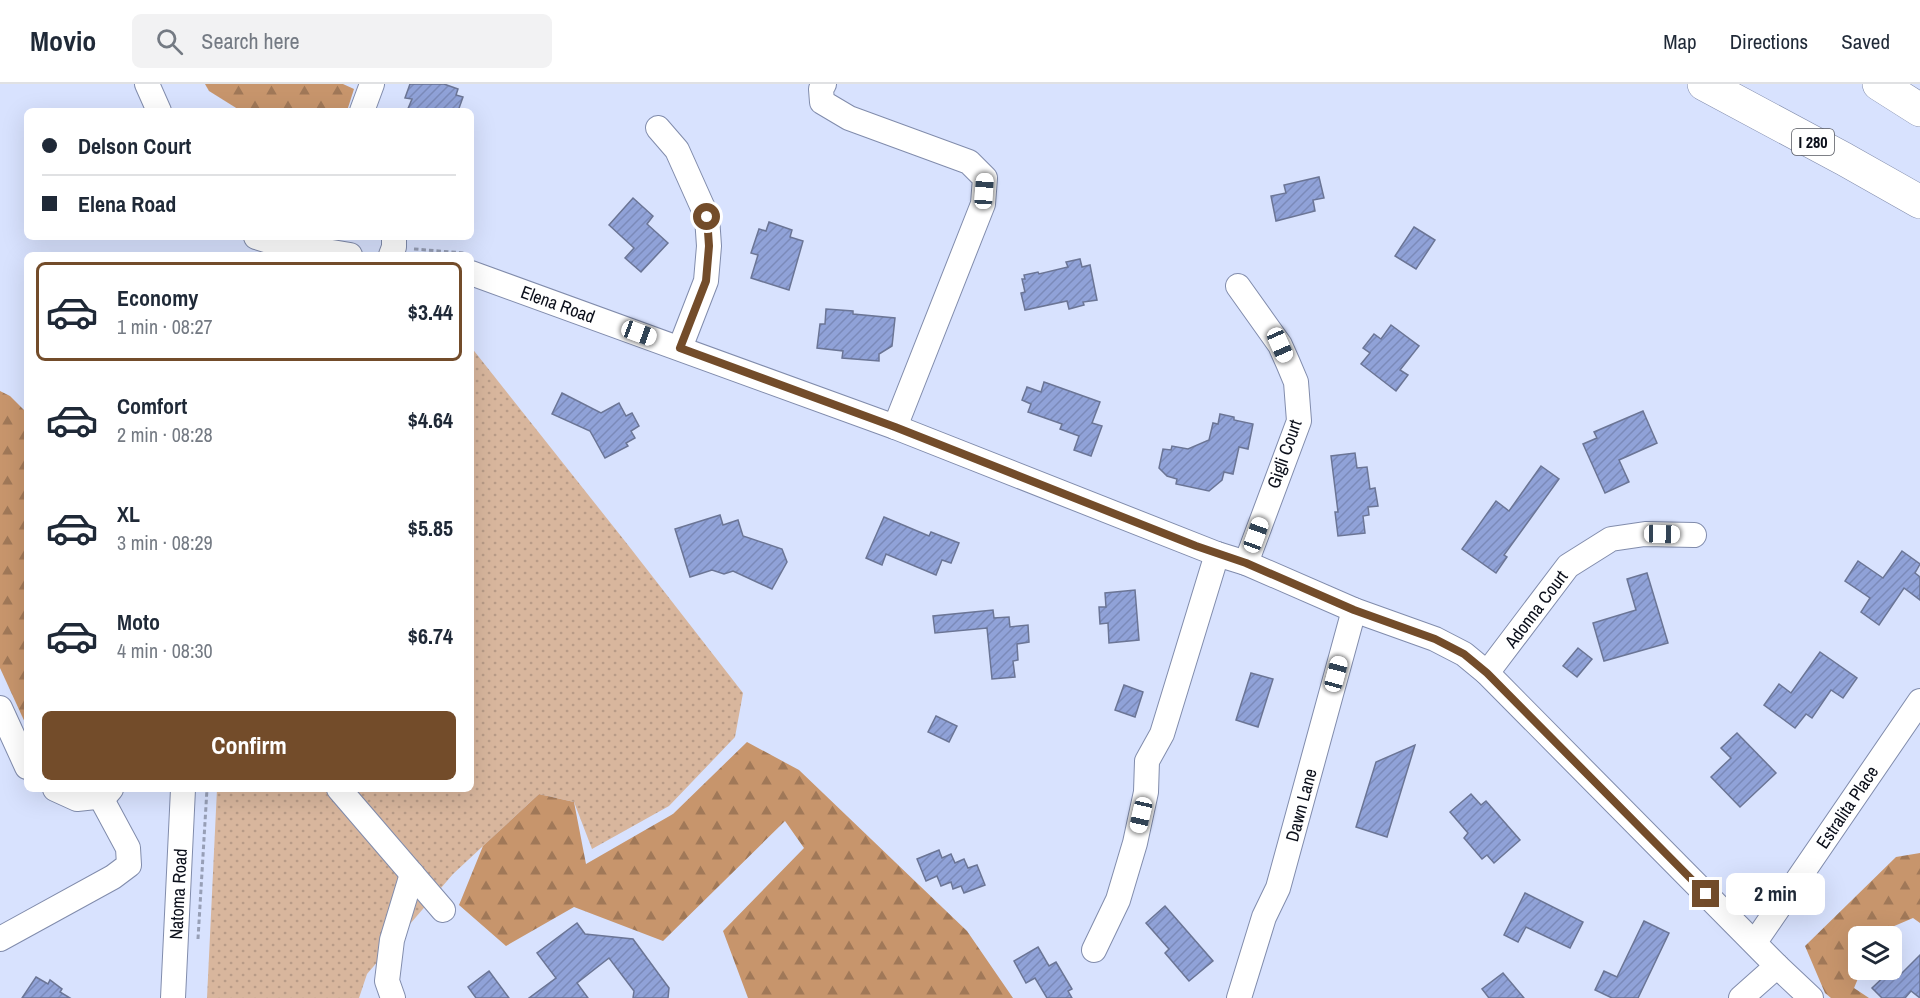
<!DOCTYPE html>
<meta charset="utf-8">
<style>
:root{--surface:#fff;--page:#f2f2f3;--text:#1f2937;--muted:#747a83;--line:#e0e1e3;--accent:#734c2a}
body{margin:0;font-family:"Archivo Narrow",sans-serif;background:var(--page);color:var(--text);height:100vh;display:flex;flex-direction:column;font-size:22px;white-space:nowrap}
*{box-sizing:border-box;margin:0}
p{font-size:20px;color:var(--muted)}
.icon{flex:none;width:33px;height:33px;fill:none;stroke:currentColor;stroke-width:2;stroke-linecap:round;stroke-linejoin:round}
.map{position:relative;flex:1;overflow:hidden}
.side{position:absolute;left:24px;top:168px;width:450px;height:540px;display:flex;flex-direction:column;background:var(--surface);border-radius:9px;box-shadow:0 6px 24px #0002}
.side>*{flex:none}
.top-card{position:absolute;left:24px;top:24px;width:450px;height:132px;border-radius:9px;box-shadow:0 6px 24px #0002;display:grid;align-content:center;height:132px;padding:0 18px;background:var(--surface)}
.fabs{position:absolute;left:1848px;top:842px;display:grid;gap:12px}
.fabs a{display:grid;place-items:center;width:54px;height:54px;border-radius:9px;background:var(--surface);box-shadow:0 6px 24px #0002;font-size:30px}
.end{position:absolute;width:27px;height:27px;margin:-14px;border:8px solid #734c2a;background:#fff;box-shadow:0 0 0 3px #fff}
.from{border-radius:50%}
.bubble{position:absolute;height:42px;border-radius:9px;background:var(--surface);box-shadow:0 6px 24px #0002;font-size:20px;font-weight:700;line-height:42px;text-align:center}
.car{position:absolute;width:18px;height:36px;margin:-18px -9px;border-radius:8px;box-shadow:0 0 4px 2px #0007;background:linear-gradient(#fff 24%,#345 0 40%,#fff 0 76%,#345 0 86%,#fff 0)}
.top-card b{display:flex;align-items:center;gap:21px;height:57px;font-size:22px}
.top-card b+b{border-top:2px solid var(--line)}
.top-card i{width:15px;height:15px;background:var(--text)}
ul{padding:10px 0 0;list-style:none}
li{display:flex;align-items:center;gap:18px;height:99px;margin:0 12px 9px;padding:0 6px;border:3px solid transparent;border-radius:9px}
li div{flex:1}
li b{display:block;font-size:22px}
li em{font-style:normal;font-weight:700}
li.active{border-color:var(--accent)}
li>.icon{width:54px;height:54px;stroke-width:1.5}
.primary-button{display:flex;gap:12px;margin-top:auto;padding:12px 18px}
.primary-button a{flex:1;height:69px;border-radius:9px;background:var(--accent);color:#fff;font-size:24px;font-weight:700;line-height:69px;text-align:center}
header{display:flex;align-items:center;gap:36px;box-sizing:border-box;height:84px;padding:0 30px;background:var(--surface);border-bottom:2px solid var(--line)}
header strong{font-size:28px}
nav{display:flex;gap:33px;margin-inline-start:auto;font-size:21px}
.search{width:420px;height:54px;background:var(--page);display:flex;align-items:center;gap:15px;box-sizing:border-box;padding:0 21px;border-radius:9px;color:var(--muted);font-size:22px}
.map>svg:first-child{display:block}
.grass{fill:url(#grass-dots)}
.forest{fill:url(#forest-firs)}
.building{fill:url(#building-hatch);stroke:#6b7595;stroke-width:1.5}
.lines{fill:none;stroke-linecap:round;stroke-linejoin:round}
.minor-casing{stroke:#818cac;stroke-width:26}
.highway-casing{stroke:#818cac;stroke-width:34}
.path{stroke:#979fb6;stroke-width:3;stroke-dasharray:4.5 3;stroke-linecap:butt}
.minor{stroke:#fff;stroke-width:24}
.highway{stroke:#fff;stroke-width:33}
.route{stroke:#734c2a;stroke-width:8}
.labels{text-anchor:middle;dominant-baseline:central;stroke-width:5;stroke-linejoin:round;paint-order:stroke}
.shield{fill:#fff;stroke:#54575f;stroke-width:1.5}
.shield-label{font-size:16px;font-weight:bold;fill:#0b0f1a}
.street-label{font-size:18px;fill:#0b0f1a;stroke:#fff}
</style>
<header>
<strong>Movio</strong>
<div class="search"><svg class="icon" aria-label="search" viewBox="0 0 24 24"><circle cx="10" cy="10" r="6"/><path d="M15 15l6 6"/></svg>Search here</div>
<nav><a>Map</a><a>Directions</a><a>Saved</a></nav>
</header>
<div class="map">
<svg width="1920" height="914" viewBox="0 0 1920 914">
<defs>
<pattern id="grass-dots" width="8" height="8" patternUnits="userSpaceOnUse" patternTransform="scale(1.5)"><rect width="8" height="8" fill="#d8b69d"/><path d="M2 2h.1M6 6h.1" fill="none" stroke="#b89b87" stroke-width="1.8" stroke-linecap="round"/></pattern>
<pattern id="forest-firs" width="22" height="20" patternUnits="userSpaceOnUse" patternTransform="scale(1.5)"><rect width="22" height="20" fill="#c7956c"/><path d="M5 1l3.5 6h-7zM16 11l3.5 6h-7z" fill="#a07858"/></pattern>
<pattern id="building-hatch" width="6" height="6" patternUnits="userSpaceOnUse" patternTransform="scale(1.5)"><rect width="6" height="6" fill="#90a2d8"/><path d="M-1 1l2-2M0 6l6-6M5 7l2-2" fill="none" stroke="#7b8ab9"/></pattern>
</defs>
<rect width="100%" height="100%" fill="#d8e2fe"/>
<path class="grass" d="M 471,263 L 628,461 L 743,609 L 735,653 L 669,722 L 592,765 L 574,718 L 539,710 L 453,790 L 367,890 L 359,914 L 207,914 L 217,705 L 471,705 Z"/>
<g class="forest">
<path d="M 205,0 L 343,0 L 354,5 L 347,27 L 241,27 L 209,7 Z"/>
<path d="M 0,307 L 10,312 L 27,329 L 27,643 L 0,584 Z"/>
<path d="M 747,658 L 799,686 L 967,847 L 1013,914 L 748,914 L 723,847 L 804,764 L 785,737 L 663,857 L 574,823 L 506,862 L 459,821 L 483,762 L 539,710 L 574,718 L 586,780 L 673,730 Z"/>
<path d="M 1920,769 L 1920,839 L 1913,834 L 1878,849 L 1876,852 L 1858,852 L 1858,885 L 1862,885 L 1854,904 L 1869,914 L 1831,914 L 1825,909 L 1805,862 L 1896,773 Z"/>
</g>
<g class="building">
<path d="M 410,0 L 444,0 L 458,5 L 456,11 L 463,13 L 458,27 L 407,27 L 412,15 L 405,14 Z"/>
<path d="M 1319,93 L 1324,114 L 1313,116 L 1315,127 L 1276,137 L 1271,112 L 1286,109 L 1284,101 Z"/>
<path d="M 633,114 L 653,132 L 647,140 L 668,159 L 641,188 L 625,174 L 634,164 L 609,141 Z"/>
<path d="M 769,138 L 792,146 L 790,153 L 803,157 L 789,206 L 751,194 L 758,171 L 751,169 L 759,145 L 766,147 Z"/>
<path d="M 1414,143 L 1435,156 L 1416,185 L 1395,172 Z"/>
<path d="M 1080,175 L 1082,183 L 1090,181 L 1097,216 L 1083,218 L 1084,221 L 1069,225 L 1067,217 L 1025,226 L 1021,209 L 1025,208 L 1022,195 L 1025,195 L 1024,191 L 1038,188 L 1039,190 L 1068,183 L 1066,178 Z"/>
<path d="M 826,225 L 853,227 L 853,230 L 895,234 L 892,262 L 879,270 L 879,277 L 842,274 L 843,267 L 817,264 L 820,240 L 825,240 Z"/>
<path d="M 1391,241 L 1419,262 L 1400,286 L 1408,291 L 1396,307 L 1361,280 L 1370,269 L 1363,264 L 1374,250 L 1381,255 Z"/>
<path d="M 1044,298 L 1100,318 L 1092,339 L 1102,342 L 1091,372 L 1074,366 L 1079,352 L 1060,345 L 1062,340 L 1028,328 L 1031,320 L 1022,316 L 1027,303 L 1041,308 Z"/>
<path d="M 562,309 L 601,329 L 619,319 L 626,332 L 632,329 L 639,342 L 631,347 L 635,354 L 626,359 L 628,362 L 605,374 L 590,347 L 552,330 Z"/>
<path d="M 1643,327 L 1657,359 L 1619,376 L 1629,398 L 1605,409 L 1583,360 L 1597,354 L 1594,348 Z"/>
<path d="M 1220,330 L 1234,333 L 1234,336 L 1253,340 L 1248,365 L 1239,363 L 1233,390 L 1224,388 L 1222,396 L 1209,407 L 1176,400 L 1177,395 L 1167,392 L 1159,384 L 1163,365 L 1171,366 L 1172,362 L 1188,365 L 1209,356 L 1213,339 L 1218,340 Z"/>
<path d="M 1355,369 L 1357,384 L 1367,383 L 1370,405 L 1375,404 L 1378,422 L 1368,423 L 1369,431 L 1363,432 L 1365,449 L 1338,452 L 1335,428 L 1338,428 L 1331,372 Z"/>
<path d="M 1541,382 L 1559,395 L 1504,471 L 1507,473 L 1496,489 L 1462,465 L 1496,417 L 1509,427 Z"/>
<path d="M 720,431 L 723,441 L 738,436 L 743,452 L 782,465 L 787,478 L 772,505 L 733,487 L 724,490 L 712,486 L 690,493 L 675,445 Z"/>
<path d="M 884,433 L 929,452 L 931,448 L 959,459 L 951,479 L 942,476 L 936,491 L 886,470 L 882,481 L 866,474 Z"/>
<path d="M 1902,467 L 1920,480 L 1915,489 L 1920,493 L 1920,516 L 1904,504 L 1879,541 L 1861,528 L 1870,514 L 1845,497 L 1858,477 L 1883,494 Z"/>
<path d="M 1647,489 L 1668,559 L 1604,577 L 1593,539 L 1636,526 L 1627,495 Z"/>
<path d="M 1135,506 L 1139,556 L 1109,559 L 1108,539 L 1100,540 L 1099,523 L 1106,523 L 1105,509 Z"/>
<path d="M 993,526 L 994,534 L 1009,533 L 1010,543 L 1028,541 L 1029,558 L 1017,560 L 1018,576 L 1013,577 L 1015,593 L 992,595 L 987,544 L 935,549 L 933,532 Z"/>
<path d="M 1578,564 L 1592,575 L 1577,593 L 1563,582 Z"/>
<path d="M 1820,568 L 1857,594 L 1843,614 L 1831,606 L 1812,634 L 1806,630 L 1795,644 L 1764,621 L 1779,600 L 1791,609 Z"/>
<path d="M 1251,589 L 1273,595 L 1258,643 L 1236,636 Z"/>
<path d="M 1124,601 L 1143,608 L 1135,633 L 1115,626 Z"/>
<path d="M 936,632 L 957,642 L 949,658 L 928,648 Z"/>
<path d="M 1737,649 L 1776,689 L 1740,723 L 1711,693 L 1731,674 L 1721,664 Z"/>
<path d="M 1415,661 L 1387,753 L 1356,743 L 1376,678 Z"/>
<path d="M 1471,710 L 1481,721 L 1486,717 L 1520,756 L 1494,779 L 1487,771 L 1482,775 L 1464,754 L 1468,749 L 1450,728 Z"/>
<path d="M 939,766 L 942,774 L 951,770 L 955,779 L 964,775 L 968,784 L 977,781 L 985,801 L 964,809 L 961,802 L 953,805 L 951,798 L 941,802 L 937,792 L 926,797 L 917,775 Z"/>
<path d="M 1525,809 L 1583,838 L 1570,864 L 1526,843 L 1518,858 L 1504,851 Z"/>
<path d="M 1165,822 L 1213,877 L 1189,897 L 1165,869 L 1169,865 L 1146,839 Z"/>
<path d="M 1644,837 L 1669,849 L 1638,914 L 1612,914 L 1595,906 L 1604,887 L 1617,893 Z"/>
<path d="M 577,839 L 585,850 L 633,855 L 669,904 L 668,914 L 633,914 L 634,907 L 609,874 L 577,899 L 588,914 L 529,914 L 556,894 L 537,869 Z"/>
<path d="M 1038,863 L 1049,882 L 1056,878 L 1072,905 L 1068,907 L 1072,914 L 1047,914 L 1035,894 L 1026,899 L 1014,877 Z"/>
<path d="M 1920,871 L 1920,914 L 1911,907 L 1905,914 L 1882,914 L 1872,904 L 1890,887 L 1897,894 Z"/>
<path d="M 489,887 L 509,914 L 476,914 L 468,903 Z"/>
<path d="M 1503,889 L 1524,914 L 1489,914 L 1482,905 Z"/>
<path d="M 36,893 L 48,900 L 50,896 L 62,905 L 60,908 L 70,914 L 22,914 Z"/>
</g>
<g class="lines">
<defs>
<g id="minor">
<path d="M 147,0 L 159,27"/>
<path d="M 824,0 L 821,5 L 822,18 L 849,34 L 969,78 L 985,94 L 983,120 L 895,343"/>
<path d="M 362,27 L 372,0"/>
<path d="M 658,44 L 677,66 L 707,133 L 709,162 L 706,197 L 680,264"/>
<path d="M 256,153 L 272,158 L 350,171"/>
<path d="M 391,171 L 394,163 L 394,153"/>
<path d="M 471,189 L 895,343 L 1217,470 L 1246,479 L 1354,526 L 1435,555 L 1464,570 L 1487,589 L 1777,882 L 1811,914"/>
<path d="M 1238,202 L 1280,261 L 1288,279 L 1296,298 L 1299,337 L 1246,479"/>
<path d="M 1487,589 L 1568,482 L 1611,455 L 1645,450 L 1694,451"/>
<path d="M 0,624 L 27,683"/>
<path d="M 55,705 L 77,715 L 105,712 L 111,705"/>
<path d="M 339,705 L 443,826"/>
<path d="M 0,855 L 113,793 L 129,781 L 128,764 L 100,712"/>
<path d="M 1755,858 L 1920,617"/>
<path d="M 1094,866 L 1118,816 L 1135,759 L 1146,708 L 1147,677 L 1162,650 L 1217,470"/>
<path d="M 173,914 L 183,705"/>
<path d="M 393,914 L 387,897 L 392,856 L 412,790"/>
<path d="M 1239,914 L 1264,833 L 1278,804 L 1354,526"/>
<path d="M 1741,914 L 1777,882"/>
</g>
<g id="highway">
<path d="M 1704,0 L 1844,75 L 1920,118"/>
<path d="M 1879,0 L 1920,26"/>
</g>
</defs>
<use href="#minor" class="minor-casing"/>
<use href="#highway" class="highway-casing"/>
<g class="path">
<path d="M 414,165 L 464,169"/>
<path d="M 198,855 L 207,705"/>
</g>
<use href="#minor" class="minor"/>
<use href="#highway" class="highway"/>
</g>
<g class="lines">
<path class="route" d="M 707,133 L 709,162 L 706,197 L 680,264 L 895,343 L 1196,462 L 1246,479 L 1354,526 L 1435,555 L 1464,570 L 1487,589 L 1706,810"/>
</g>
<g class="labels">
<rect class="shield" x="1792" y="45" width="42" height="26" rx="4.5"/>
<g class="shield-label">
<text x="1813" y="58">I 280</text>
</g>
<g class="street-label">
<text transform="translate(558 220) rotate(20)">Elena Road</text>
<text transform="translate(1284 370) rotate(-71)">Gigli Court</text>
<text transform="translate(1536 525) rotate(-53)">Adonna Court</text>
<text transform="translate(1301 721) rotate(-75)">Dawn Lane</text>
<text transform="translate(1847 723) rotate(-56)">Estralita Place</text>
<text transform="translate(178 810) rotate(-87)">Natoma Road</text>
</g>
</g>
</svg>
<div class="fabs">
<a><svg class="icon" aria-label="layers" viewBox="0 0 24 24"><path d="M12 4l9 5-9 5-9-5zM3 14l9 5 9-5"/></svg></a>
</div>
<i class="end from" style="left:707px;top:133px"></i>
<i class="end" style="left:1706px;top:810px"></i>
<div class="bubble" style="left:1726px;top:789px;width:99px">2 min</div>
<i class="car" style="left:984px;top:107px;rotate:4deg"></i>
<i class="car" style="left:639px;top:249px;rotate:110deg"></i>
<i class="car" style="left:1280px;top:261px;rotate:156deg"></i>
<i class="car" style="left:1662px;top:450px;rotate:91deg"></i>
<i class="car" style="left:1256px;top:451px;rotate:20deg"></i>
<i class="car" style="left:1336px;top:590px;rotate:15deg"></i>
<i class="car" style="left:1141px;top:731px;rotate:193deg"></i>
<div class="top-card">
<b><i class="from"></i>Delson Court</b>
<b><i></i>Elena Road</b>
</div>
<section class="side">
<ul>
<li class="active"><svg class="icon" aria-label="car" viewBox="0 0 24 24"><path d="M5 17H2v-5l4-1 3-4h7l3 4 3 1v5h-3M9 17h6M6 11h13"/><circle cx="7" cy="17" r="2"/><circle cx="17" cy="17" r="2"/></svg><div><b>Economy</b><p>1 min · 08:27</p></div><em>$3.44</em></li>
<li><svg class="icon" aria-label="car" viewBox="0 0 24 24"><path d="M5 17H2v-5l4-1 3-4h7l3 4 3 1v5h-3M9 17h6M6 11h13"/><circle cx="7" cy="17" r="2"/><circle cx="17" cy="17" r="2"/></svg><div><b>Comfort</b><p>2 min · 08:28</p></div><em>$4.64</em></li>
<li><svg class="icon" aria-label="car" viewBox="0 0 24 24"><path d="M5 17H2v-5l4-1 3-4h7l3 4 3 1v5h-3M9 17h6M6 11h13"/><circle cx="7" cy="17" r="2"/><circle cx="17" cy="17" r="2"/></svg><div><b>XL</b><p>3 min · 08:29</p></div><em>$5.85</em></li>
<li><svg class="icon" aria-label="car" viewBox="0 0 24 24"><path d="M5 17H2v-5l4-1 3-4h7l3 4 3 1v5h-3M9 17h6M6 11h13"/><circle cx="7" cy="17" r="2"/><circle cx="17" cy="17" r="2"/></svg><div><b>Moto</b><p>4 min · 08:30</p></div><em>$6.74</em></li>
</ul>
<div class="primary-button"><a>Confirm</a></div>
</section>
</div>
